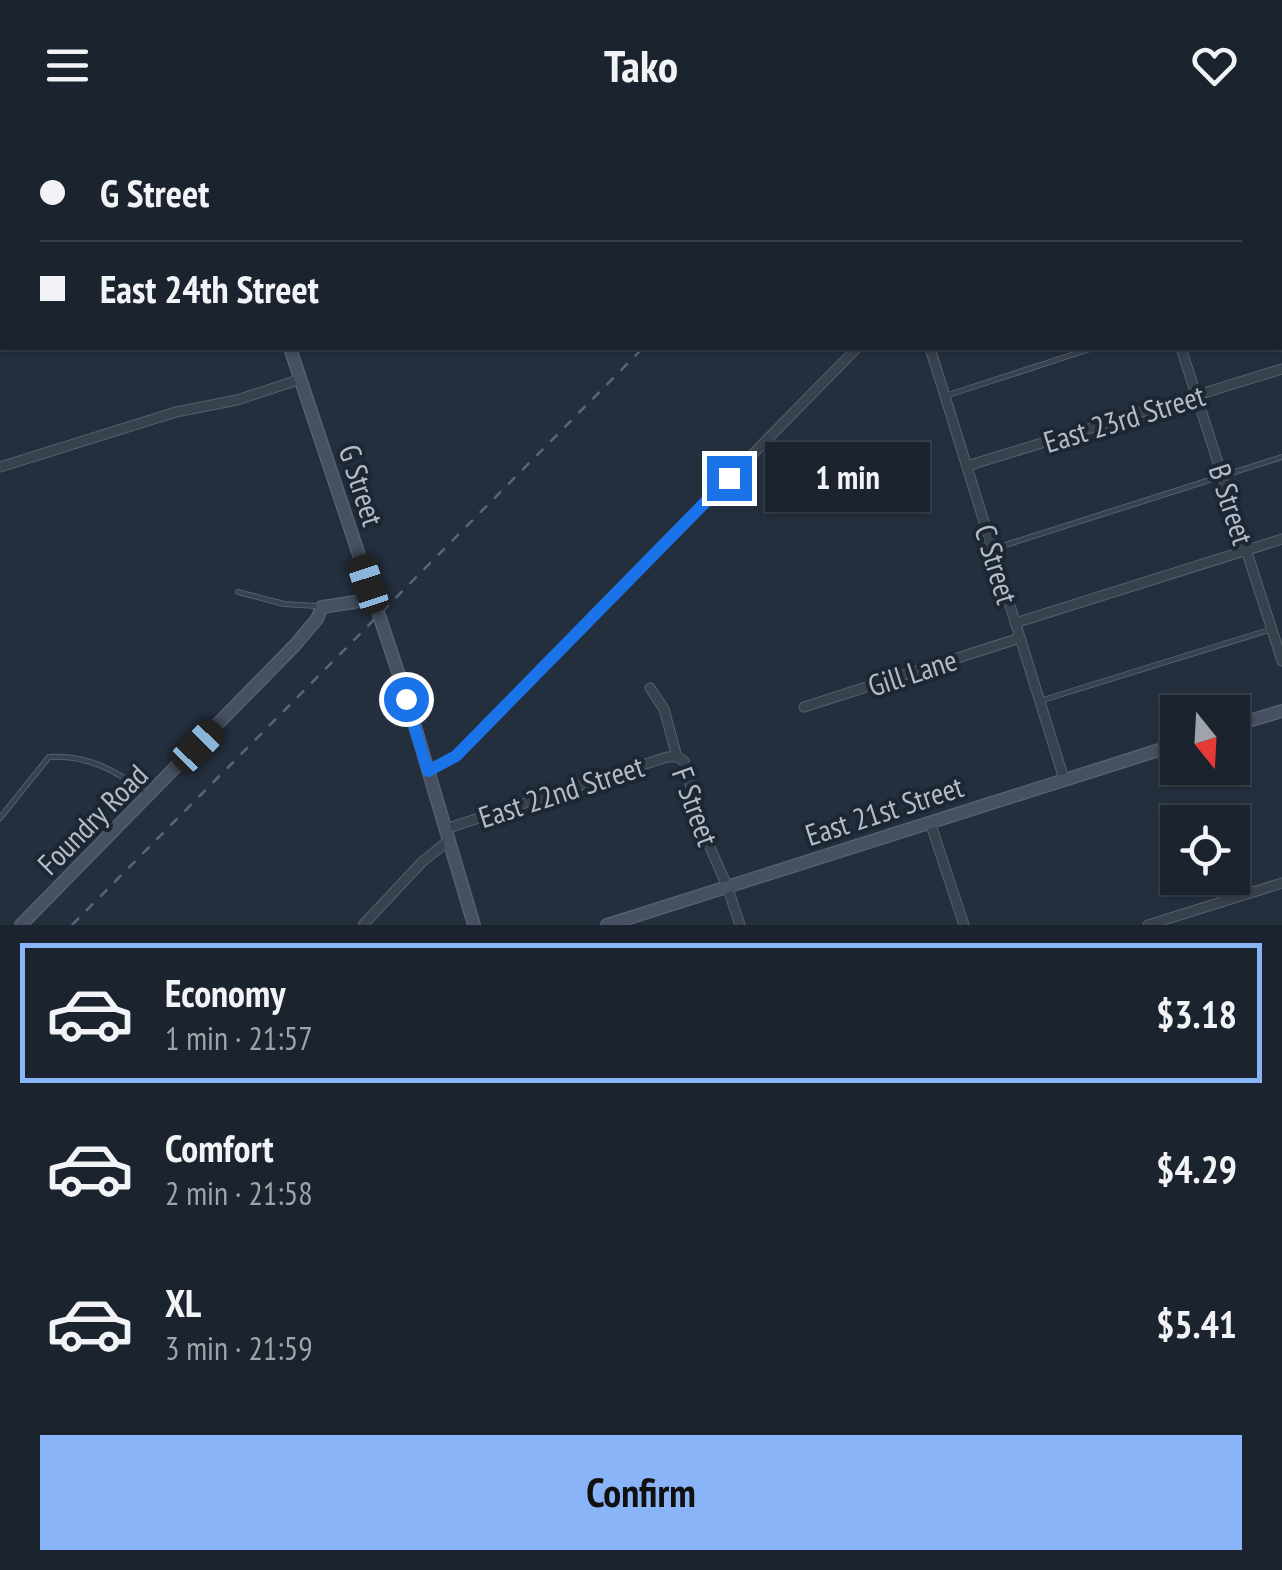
<!DOCTYPE html>
<meta charset="utf-8">
<style>
:root{--surface:#1b232e;--page:#282f3a;--text:#f1f3f6;--muted:#a0a4aa;--line:#39404a;--accent:#8ab4f8}
body{margin:0;font-family:"PT Sans Narrow",sans-serif;background:var(--page);color:var(--text);height:100vh;display:flex;flex-direction:column;font-size:38px;white-space:nowrap}
*{box-sizing:border-box;margin:0}
p{font-size:32px;color:var(--muted)}
.icon{flex:none;width:55px;height:55px;fill:none;stroke:currentColor;stroke-width:2;stroke-linecap:round;stroke-linejoin:round}
.map{position:relative;height:795px;overflow:hidden}
.drawer{display:flex;flex-direction:column;background:var(--surface);flex:1}
.drawer>*{flex:none}
.banner{position:absolute;left:0px;top:0px;width:1282px;height:220px;box-shadow:0 2px 8px #0004,0 0 0 2px var(--line);display:grid;align-content:center;height:220px;padding:0 40px;background:var(--surface)}
.needle{width:65px;rotate:162deg}
.buttons{position:absolute;left:1160px;top:565px;display:grid;gap:20px}
.buttons a{display:grid;place-items:center;width:90px;height:90px;border-radius:0px;background:var(--surface);box-shadow:0 2px 8px #0004,0 0 0 2px var(--line);font-size:50px}
.end{position:absolute;width:45px;height:45px;margin:-22px;border:12px solid #1a73e8;background:#fff;box-shadow:0 0 0 5px #fff}
.from{border-radius:50%}
.bubble{position:absolute;height:70px;border-radius:0px;background:var(--surface);box-shadow:0 2px 8px #0004,0 0 0 2px var(--line);font-size:32px;font-weight:800;line-height:70px;text-align:center}
.car{position:absolute;width:30px;height:60px;margin:-30px -15px;border-radius:12px;box-shadow:0 0 8px 2px #0007;background:linear-gradient(#222 24%,#8ab4d8 0 40%,#222 0 76%,#8ab4d8 0 86%,#222 0)}
.banner b{display:flex;align-items:center;gap:35px;height:95px;font-size:38px}
.banner b+b{border-top:2px solid var(--line)}
.banner i{width:25px;height:25px;background:var(--text)}
ul{padding:18px 0 0;list-style:none}
li{display:flex;align-items:center;gap:30px;height:140px;margin:0 20px 15px;padding:0 20px;border:5px solid transparent;border-radius:0px}
li div{flex:1}
li b{display:block;font-size:38px}
li em{font-style:normal;font-weight:800}
li.selected{border-color:var(--accent)}
li>.icon{width:90px;height:90px;stroke-width:1.5}
.primary-button{display:flex;gap:20px;margin-top:auto;padding:20px 40px}
.primary-button a{flex:1;height:115px;border-radius:0px;background:var(--accent);color:#111;font-size:40px;font-weight:800;line-height:115px;text-align:center}
header{display:flex;justify-content:space-between;align-items:center;height:130px;padding:0 40px;background:var(--surface);font-size:45px;font-weight:800}
.map>svg:first-child{display:block}
.lines{fill:none;stroke-linecap:round;stroke-linejoin:round}
.lane-casing{stroke:#565f6c;stroke-width:6}
.street-casing{stroke:#565f6c;stroke-width:11}
.secondary-casing{stroke:#565f6c;stroke-width:14}
.lane{stroke:#38414e;stroke-width:4}
.street{stroke:#38414e;stroke-width:9}
.secondary{stroke:#465061;stroke-width:11}
.rail{stroke:#5a6575;stroke-width:2.5;stroke-dasharray:10 10;stroke-linecap:butt}
.route{stroke:#1a73e8;stroke-width:12}
.labels{text-anchor:middle;dominant-baseline:central;stroke-width:8;stroke-linejoin:round;paint-order:stroke}
.street-label{font-size:30px;fill:#b4bcc9;stroke:#1d2633}
</style>
<header><svg class="icon" aria-label="menu" viewBox="0 0 24 24"><path d="M4 6h16M4 12h16M4 18h16"/></svg>Tako<svg class="icon" aria-label="heart" viewBox="0 0 24 24"><path d="M12 20l-8-8c-3-5 5-10 8-4 3-6 11-1 8 4z"/></svg></header>
<div class="map">
<svg width="1282" height="795" viewBox="0 0 1282 795">
<rect width="100%" height="100%" fill="#242f3e"/>
<g class="lines">
<defs>
<g id="lane">
<path d="M 1222,2 L 1229,0"/>
<path d="M 945,266 L 1093,218"/>
<path d="M 996,418 L 1282,327"/>
<path d="M 238,462 L 284,474 L 317,476"/>
<path d="M 1043,570 L 1272,499"/>
<path d="M 0,688 L 49,627 C 87,625 117,640 146,664"/>
</g>
<g id="street">
<path d="M 871,0 L 872,2"/>
<path d="M 1112,0 L 1113,2"/>
<path d="M 570,2 L 577,0"/>
<path d="M 1078,2 L 1086,0"/>
<path d="M 1280,70 L 1282,69"/>
<path d="M 0,177 L 2,177"/>
<path d="M 930,218 L 1064,649"/>
<path d="M 1181,218 L 1282,531"/>
<path d="M 967,336 L 1282,239"/>
<path d="M 0,337 L 176,282 L 237,270 L 301,249"/>
<path d="M 1015,493 L 1282,409"/>
<path d="M 650,558 L 664,579 L 677,627 L 684,631 L 702,699 L 727,756 L 740,795"/>
<path d="M 804,577 L 1020,508"/>
<path d="M 427,641 L 456,626 L 857,218"/>
<path d="M 930,692 L 964,795"/>
<path d="M 445,699 L 667,627 L 677,627"/>
<path d="M 363,795 L 422,732 L 448,711"/>
<path d="M 1148,795 L 1282,753"/>
</g>
<g id="secondary">
<path d="M 219,0 L 220,2"/>
<path d="M 290,218 L 407,569 L 474,795"/>
<path d="M 1232,596 L 1282,581"/>
<path d="M 21,795 L 295,515 L 317,489 L 322,477 L 355,472 L 372,466"/>
<path d="M 607,795 L 1178,614"/>
</g>
</defs>
<use href="#lane" class="lane-casing"/>
<use href="#street" class="street-casing"/>
<use href="#secondary" class="secondary-casing"/>
<use href="#lane" class="lane"/>
<use href="#street" class="street"/>
<use href="#secondary" class="secondary"/>
<g class="rail">
<path d="M 855,2 L 857,0"/>
<path d="M 72,795 L 643,218"/>
</g>
</g>
<g class="lines">
<path class="route" d="M 406,569 L 428,641 L 456,626 L 729,348"/>
</g>
<g class="labels">
<g class="street-label">
<text transform="translate(1124 288) rotate(-17)">East 23rd Street</text>
<text transform="translate(362 355) rotate(72)">G Street</text>
<text transform="translate(1232 374) rotate(72)">B Street</text>
<text transform="translate(997 434) rotate(73)">C Street</text>
<text transform="translate(912 542) rotate(-18)">Gill Lane</text>
<text transform="translate(561 661) rotate(-18)">East 22nd Street</text>
<text transform="translate(696 676) rotate(70)">F Street</text>
<text transform="translate(884 680) rotate(-18)">East 21st Street</text>
<text transform="translate(92 689) rotate(-45)">Foundry Road</text>
</g>
</g>
</svg>
<div class="buttons">
<a><svg class="needle" viewBox="-14 -14 28 28"><path d="M0-13l5 13h-10z" fill="#e53935"/><path d="M0 13l5-13h-10z" fill="#a0a4aa"/></svg></a>
<a><svg class="icon" aria-label="locate" viewBox="0 0 24 24"><circle cx="12" cy="12" r="6"/><path d="M12 2v4M12 18v4M2 12h4M18 12h4"/></svg></a>
</div>
<i class="end from" style="left:406px;top:569px"></i>
<i class="end" style="left:729px;top:348px"></i>
<div class="bubble" style="left:765px;top:312px;width:165px">1 min</div>
<i class="car" style="left:368px;top:454px;rotate:342deg"></i>
<i class="car" style="left:198px;top:616px;rotate:44deg"></i>
<div class="banner">
<b><i class="from"></i>G Street</b>
<b><i></i>East 24th Street</b>
</div>
</div>
<section class="drawer">
<ul>
<li class="selected"><svg class="icon" aria-label="car" viewBox="0 0 24 24"><path d="M5 17H2v-5l4-1 3-4h7l3 4 3 1v5h-3M9 17h6M6 11h13"/><circle cx="7" cy="17" r="2"/><circle cx="17" cy="17" r="2"/></svg><div><b>Economy</b><p>1 min · 21:57</p></div><em>$3.18</em></li>
<li><svg class="icon" aria-label="car" viewBox="0 0 24 24"><path d="M5 17H2v-5l4-1 3-4h7l3 4 3 1v5h-3M9 17h6M6 11h13"/><circle cx="7" cy="17" r="2"/><circle cx="17" cy="17" r="2"/></svg><div><b>Comfort</b><p>2 min · 21:58</p></div><em>$4.29</em></li>
<li><svg class="icon" aria-label="car" viewBox="0 0 24 24"><path d="M5 17H2v-5l4-1 3-4h7l3 4 3 1v5h-3M9 17h6M6 11h13"/><circle cx="7" cy="17" r="2"/><circle cx="17" cy="17" r="2"/></svg><div><b>XL</b><p>3 min · 21:59</p></div><em>$5.41</em></li>
</ul>
<div class="primary-button"><a>Confirm</a></div>
</section>
